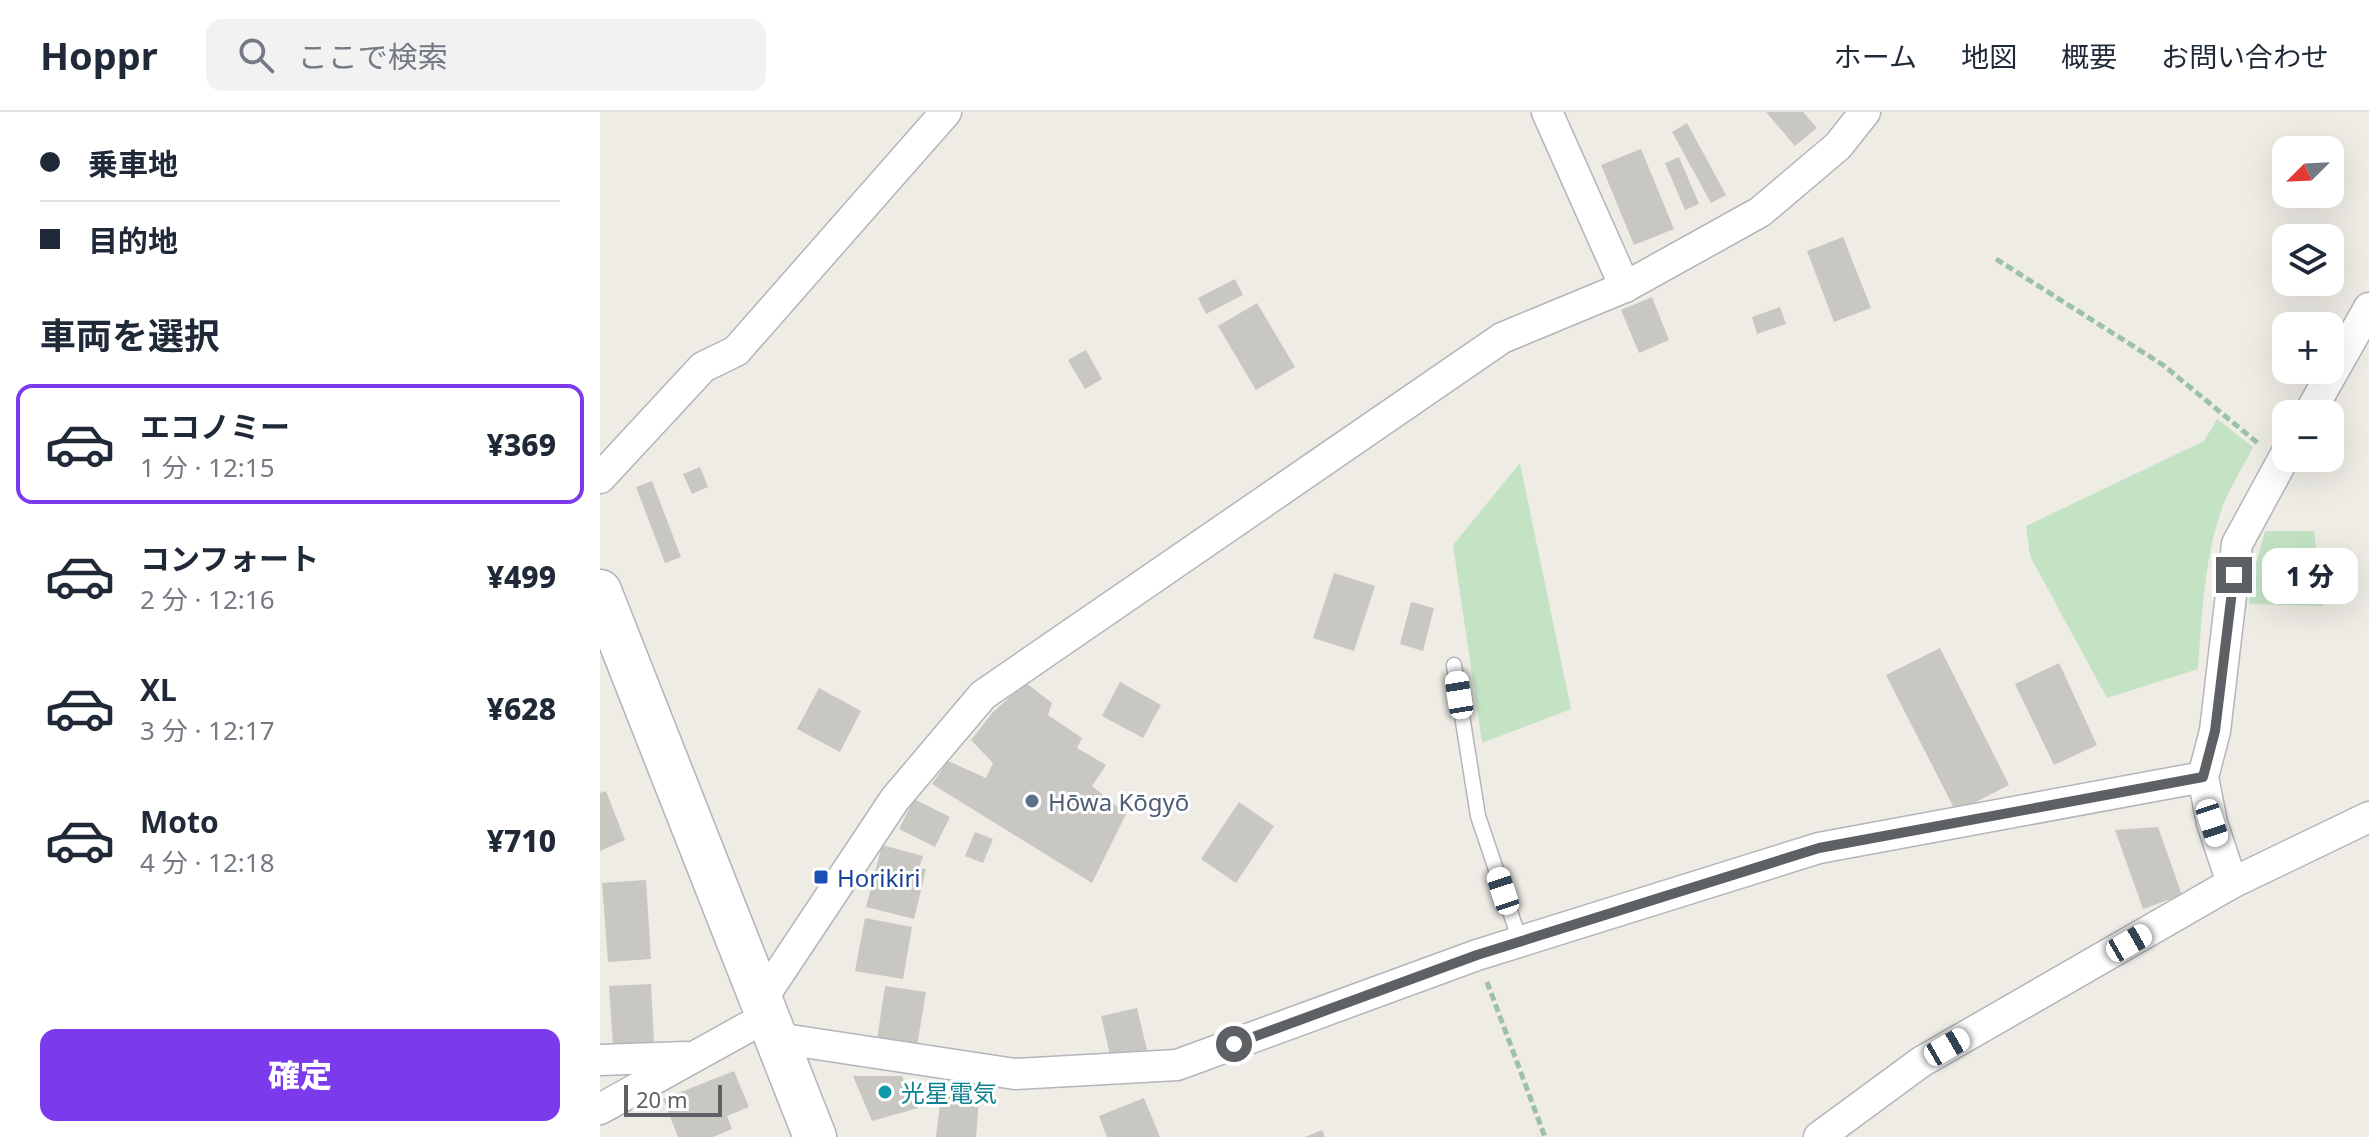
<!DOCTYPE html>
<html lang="ja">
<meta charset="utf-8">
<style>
:root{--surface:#fff;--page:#f2f2f3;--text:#1f2937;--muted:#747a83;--line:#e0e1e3;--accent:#7c3aed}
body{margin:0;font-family:"Noto Sans","Noto Sans JP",sans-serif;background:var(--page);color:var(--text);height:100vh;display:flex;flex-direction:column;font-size:30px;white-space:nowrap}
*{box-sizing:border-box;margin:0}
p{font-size:26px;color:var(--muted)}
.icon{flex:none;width:44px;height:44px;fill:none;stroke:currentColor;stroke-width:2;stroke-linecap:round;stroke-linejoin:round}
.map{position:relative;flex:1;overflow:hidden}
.drawer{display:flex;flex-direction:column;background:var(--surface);width:600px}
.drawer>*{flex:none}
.guide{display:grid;align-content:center;height:176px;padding:0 40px;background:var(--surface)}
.needle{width:52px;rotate:246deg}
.controls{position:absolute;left:1672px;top:24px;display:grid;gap:16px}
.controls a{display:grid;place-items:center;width:72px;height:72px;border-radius:16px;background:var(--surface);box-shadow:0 8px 32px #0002;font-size:40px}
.scale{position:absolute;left:24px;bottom:20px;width:98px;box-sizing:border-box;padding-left:8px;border:4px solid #5d6064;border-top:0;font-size:22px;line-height:28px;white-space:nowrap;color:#5d6064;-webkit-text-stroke:6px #fff;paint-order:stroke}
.end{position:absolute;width:36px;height:36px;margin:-18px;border:10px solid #5d6064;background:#fff;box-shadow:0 0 0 4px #fff}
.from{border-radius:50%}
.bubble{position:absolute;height:56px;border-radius:16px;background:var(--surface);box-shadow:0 8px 32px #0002;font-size:26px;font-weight:800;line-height:56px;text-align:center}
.car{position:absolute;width:24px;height:48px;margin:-24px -12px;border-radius:10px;box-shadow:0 0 6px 2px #0007;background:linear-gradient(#fff 24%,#345 0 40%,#fff 0 76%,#345 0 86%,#fff 0)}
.guide b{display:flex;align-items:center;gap:28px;height:76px;font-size:30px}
.guide b+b{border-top:2px solid var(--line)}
.guide i{width:20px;height:20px;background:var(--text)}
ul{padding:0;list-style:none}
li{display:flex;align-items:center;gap:24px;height:120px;margin:0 16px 12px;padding:0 24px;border:4px solid transparent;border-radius:16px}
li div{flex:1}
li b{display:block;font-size:30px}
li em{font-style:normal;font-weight:800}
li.current{border-color:var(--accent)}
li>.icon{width:72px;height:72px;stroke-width:1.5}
h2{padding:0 40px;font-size:36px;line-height:96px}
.button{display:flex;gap:16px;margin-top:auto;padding:16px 40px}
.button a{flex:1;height:92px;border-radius:16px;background:var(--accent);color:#fff;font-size:32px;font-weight:800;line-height:92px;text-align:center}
header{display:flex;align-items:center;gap:48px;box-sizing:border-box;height:112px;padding:0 40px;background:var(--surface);border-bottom:2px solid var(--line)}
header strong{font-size:38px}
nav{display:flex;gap:44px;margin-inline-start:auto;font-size:28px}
.search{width:560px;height:72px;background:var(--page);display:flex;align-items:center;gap:20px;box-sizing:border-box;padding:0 28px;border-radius:16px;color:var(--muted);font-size:30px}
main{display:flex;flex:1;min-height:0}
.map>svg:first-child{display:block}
.green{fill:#c4e3c5}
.building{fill:#c9c7c2}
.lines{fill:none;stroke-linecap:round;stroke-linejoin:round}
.lane-casing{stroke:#b2b5b9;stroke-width:17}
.street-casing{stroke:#b2b5b9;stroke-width:33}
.secondary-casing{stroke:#b1b4b9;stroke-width:45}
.path{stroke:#9cc1a8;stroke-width:5;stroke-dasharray:8 4;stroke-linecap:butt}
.lane{stroke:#fff;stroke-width:14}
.street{stroke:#fff;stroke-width:30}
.secondary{stroke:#fff;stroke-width:42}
.route{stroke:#5d6064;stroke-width:10}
.service-dot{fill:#5c6f8a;stroke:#fff;stroke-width:3}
.transit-dot{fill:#1a4fb4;stroke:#fff;stroke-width:3}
.culture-dot{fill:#0f9aa8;stroke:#fff;stroke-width:3}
.labels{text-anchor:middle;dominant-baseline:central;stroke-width:6;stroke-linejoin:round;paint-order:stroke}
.service-label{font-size:24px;fill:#4e5e75;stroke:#fff;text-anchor:start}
.transit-label{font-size:24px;fill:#164399;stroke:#fff;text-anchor:start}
.culture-label{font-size:24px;fill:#0d838f;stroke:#fff;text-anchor:start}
</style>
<header>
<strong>Hoppr</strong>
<div class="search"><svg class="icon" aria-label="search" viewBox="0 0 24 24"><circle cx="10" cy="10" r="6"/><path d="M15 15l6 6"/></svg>ここで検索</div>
<nav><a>ホーム</a><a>地図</a><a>概要</a><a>お問い合わせ</a></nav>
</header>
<main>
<section class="drawer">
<div class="guide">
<b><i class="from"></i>乗車地</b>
<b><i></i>目的地</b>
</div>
<h2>車両を選択</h2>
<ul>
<li class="current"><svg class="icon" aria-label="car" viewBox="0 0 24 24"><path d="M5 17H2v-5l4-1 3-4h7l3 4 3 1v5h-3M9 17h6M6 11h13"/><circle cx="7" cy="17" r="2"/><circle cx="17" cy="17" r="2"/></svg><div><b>エコノミー</b><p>1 分 · 12:15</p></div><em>¥369</em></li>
<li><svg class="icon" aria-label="car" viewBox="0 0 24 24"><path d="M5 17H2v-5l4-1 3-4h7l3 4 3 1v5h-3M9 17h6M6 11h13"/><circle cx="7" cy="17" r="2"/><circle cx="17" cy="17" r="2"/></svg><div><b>コンフォート</b><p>2 分 · 12:16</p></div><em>¥499</em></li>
<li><svg class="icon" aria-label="car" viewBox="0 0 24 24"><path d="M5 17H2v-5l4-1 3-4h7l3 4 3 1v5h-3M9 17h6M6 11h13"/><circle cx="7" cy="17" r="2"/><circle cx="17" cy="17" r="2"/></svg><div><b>XL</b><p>3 分 · 12:17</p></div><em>¥628</em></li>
<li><svg class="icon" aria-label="car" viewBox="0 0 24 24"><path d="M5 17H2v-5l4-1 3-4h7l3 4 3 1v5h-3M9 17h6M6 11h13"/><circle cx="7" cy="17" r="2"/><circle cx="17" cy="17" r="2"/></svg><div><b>Moto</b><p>4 分 · 12:18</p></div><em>¥710</em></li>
</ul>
<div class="button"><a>確定</a></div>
</section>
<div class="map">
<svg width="1769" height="1025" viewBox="0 0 1769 1025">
<rect width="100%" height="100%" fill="#eeece5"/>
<g class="green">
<path d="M 1617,307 L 1653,335 C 1643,355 1630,375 1622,396 C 1604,447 1602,504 1598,557 L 1507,586 L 1430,444 L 1426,414 L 1604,329 Z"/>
<path d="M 920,351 L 971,597 L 882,631 L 853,433 Z"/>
<path d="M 1665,419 L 1714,419 L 1723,494 L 1649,492 L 1652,467 Z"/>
</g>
<g class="building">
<path d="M 1166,0 L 1203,0 L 1217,16 L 1195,34 Z"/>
<path d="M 1087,11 L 1126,83 L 1111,91 L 1072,20 Z"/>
<path d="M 1041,37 L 1074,117 L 1034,133 L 1001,53 Z"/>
<path d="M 1079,45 L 1099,92 L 1085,98 L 1065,51 Z"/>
<path d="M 1243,125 L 1271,196 L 1234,210 L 1207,139 Z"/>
<path d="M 635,167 L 643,183 L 606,202 L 598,186 Z"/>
<path d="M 1052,185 L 1069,228 L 1039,241 L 1021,198 Z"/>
<path d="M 657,191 L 695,255 L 656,278 L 618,214 Z"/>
<path d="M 1180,195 L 1186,212 L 1157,222 L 1152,205 Z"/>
<path d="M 486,238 L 502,267 L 485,277 L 468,248 Z"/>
<path d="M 100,355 L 108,375 L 92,382 L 83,362 Z"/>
<path d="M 52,369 L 81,445 L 65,451 L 36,375 Z"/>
<path d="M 734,461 L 775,474 L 754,539 L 713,526 Z"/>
<path d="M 811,490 L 834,496 L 823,539 L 800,532 Z"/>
<path d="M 1340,536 L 1409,673 L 1356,700 L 1286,563 Z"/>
<path d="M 1459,551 L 1497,633 L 1454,653 L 1415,572 Z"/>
<path d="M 520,570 L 561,593 L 543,626 L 502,604 Z"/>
<path d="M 426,571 L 452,591 L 448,603 L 482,626 L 477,636 L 506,653 L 492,674 L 526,702 L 492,771 L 332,672 L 348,649 L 386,666 L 393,651 L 371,628 L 393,600 Z"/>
<path d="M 219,576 L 261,599 L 240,640 L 197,617 Z"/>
<path d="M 6,679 L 25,728 L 0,739 L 0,681 Z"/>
<path d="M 314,687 L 350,705 L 335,735 L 299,717 Z"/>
<path d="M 639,690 L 674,714 L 636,771 L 601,747 Z"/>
<path d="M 1558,715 L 1582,783 L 1543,797 L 1515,718 Z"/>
<path d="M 375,720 L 393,727 L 383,751 L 365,744 Z"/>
<path d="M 282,733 L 323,744 L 319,756 L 326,757 L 314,807 L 266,795 Z"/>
<path d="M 46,768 L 51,847 L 8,850 L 2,771 Z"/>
<path d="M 265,806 L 312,815 L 303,867 L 255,859 Z"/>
<path d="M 51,872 L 54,931 L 13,933 L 9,874 Z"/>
<path d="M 285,874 L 326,880 L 317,934 L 277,928 Z"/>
<path d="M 537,896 L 547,938 L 511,947 L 501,904 Z"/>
<path d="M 134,959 L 149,995 L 127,1004 L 132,1017 L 113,1025 L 78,1025 L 63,987 Z"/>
<path d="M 253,964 L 302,964 L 318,996 L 272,1009 Z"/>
<path d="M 341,983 L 379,988 L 376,1025 L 336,1025 Z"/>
<path d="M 544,986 L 560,1025 L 507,1025 L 499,1004 Z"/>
<path d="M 722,1018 L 725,1025 L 705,1025 Z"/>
</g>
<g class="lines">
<defs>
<path id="lane" d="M 854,553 L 878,704 L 920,829"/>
<g id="street">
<path d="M 947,0 L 1025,175"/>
<path d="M 1709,302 L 1769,196"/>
<path d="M 0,366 L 103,255 L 136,239 L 346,0"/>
<path d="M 1632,771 L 1612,711 L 1603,665 L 1615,619 L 1637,432 L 1686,342"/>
<path d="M 162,887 L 295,687 L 383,583 L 902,226 L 1025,175 L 1160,100 L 1238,34 L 1265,0"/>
<path d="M 177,926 L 415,962 L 577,953 L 877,843 L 1219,736 L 1603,665"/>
<path d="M 0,948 L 86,945"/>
<path d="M 0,997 L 168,904"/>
<path d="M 1219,1025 L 1321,950 L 1632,771 L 1769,705"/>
</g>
<path id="secondary" d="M 0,479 L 215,1025"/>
</defs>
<use href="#lane" class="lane-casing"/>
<use href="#street" class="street-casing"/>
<use href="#secondary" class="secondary-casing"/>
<g class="path">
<path d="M 1396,147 L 1563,253 L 1659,332"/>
<path d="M 887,870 L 945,1025"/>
</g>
<use href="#lane" class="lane"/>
<use href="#street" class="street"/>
<use href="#secondary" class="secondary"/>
</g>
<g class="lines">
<path class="route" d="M 634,932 L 877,843 L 1219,736 L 1603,665 L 1615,619 L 1634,463"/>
</g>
<circle class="service-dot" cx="432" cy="689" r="8"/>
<rect class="transit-dot" x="213" y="757" width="16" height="16" rx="4"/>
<circle class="culture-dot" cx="285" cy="980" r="8"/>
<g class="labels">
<g class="service-label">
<text x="448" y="689">Hōwa Kōgyō</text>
</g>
<g class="transit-label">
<text x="237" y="765">Horikiri</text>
</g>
<g class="culture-label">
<text x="301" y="980">光星電気</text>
</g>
</g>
</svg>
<div class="controls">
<a><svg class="needle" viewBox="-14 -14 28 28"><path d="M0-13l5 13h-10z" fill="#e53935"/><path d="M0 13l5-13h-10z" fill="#747a83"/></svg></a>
<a><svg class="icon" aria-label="layers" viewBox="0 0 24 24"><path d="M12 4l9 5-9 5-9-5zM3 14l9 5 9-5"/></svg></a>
<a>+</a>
<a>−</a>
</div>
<div class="scale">20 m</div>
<i class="end from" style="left:634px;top:932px"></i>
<i class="end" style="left:1634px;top:463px"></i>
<div class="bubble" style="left:1662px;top:436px;width:96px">1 分</div>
<i class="car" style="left:859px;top:583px;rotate:351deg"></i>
<i class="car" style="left:1612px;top:711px;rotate:162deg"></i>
<i class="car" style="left:903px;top:779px;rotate:342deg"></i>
<i class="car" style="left:1529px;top:831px;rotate:60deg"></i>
<i class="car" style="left:1347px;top:935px;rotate:60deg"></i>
</div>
</main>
